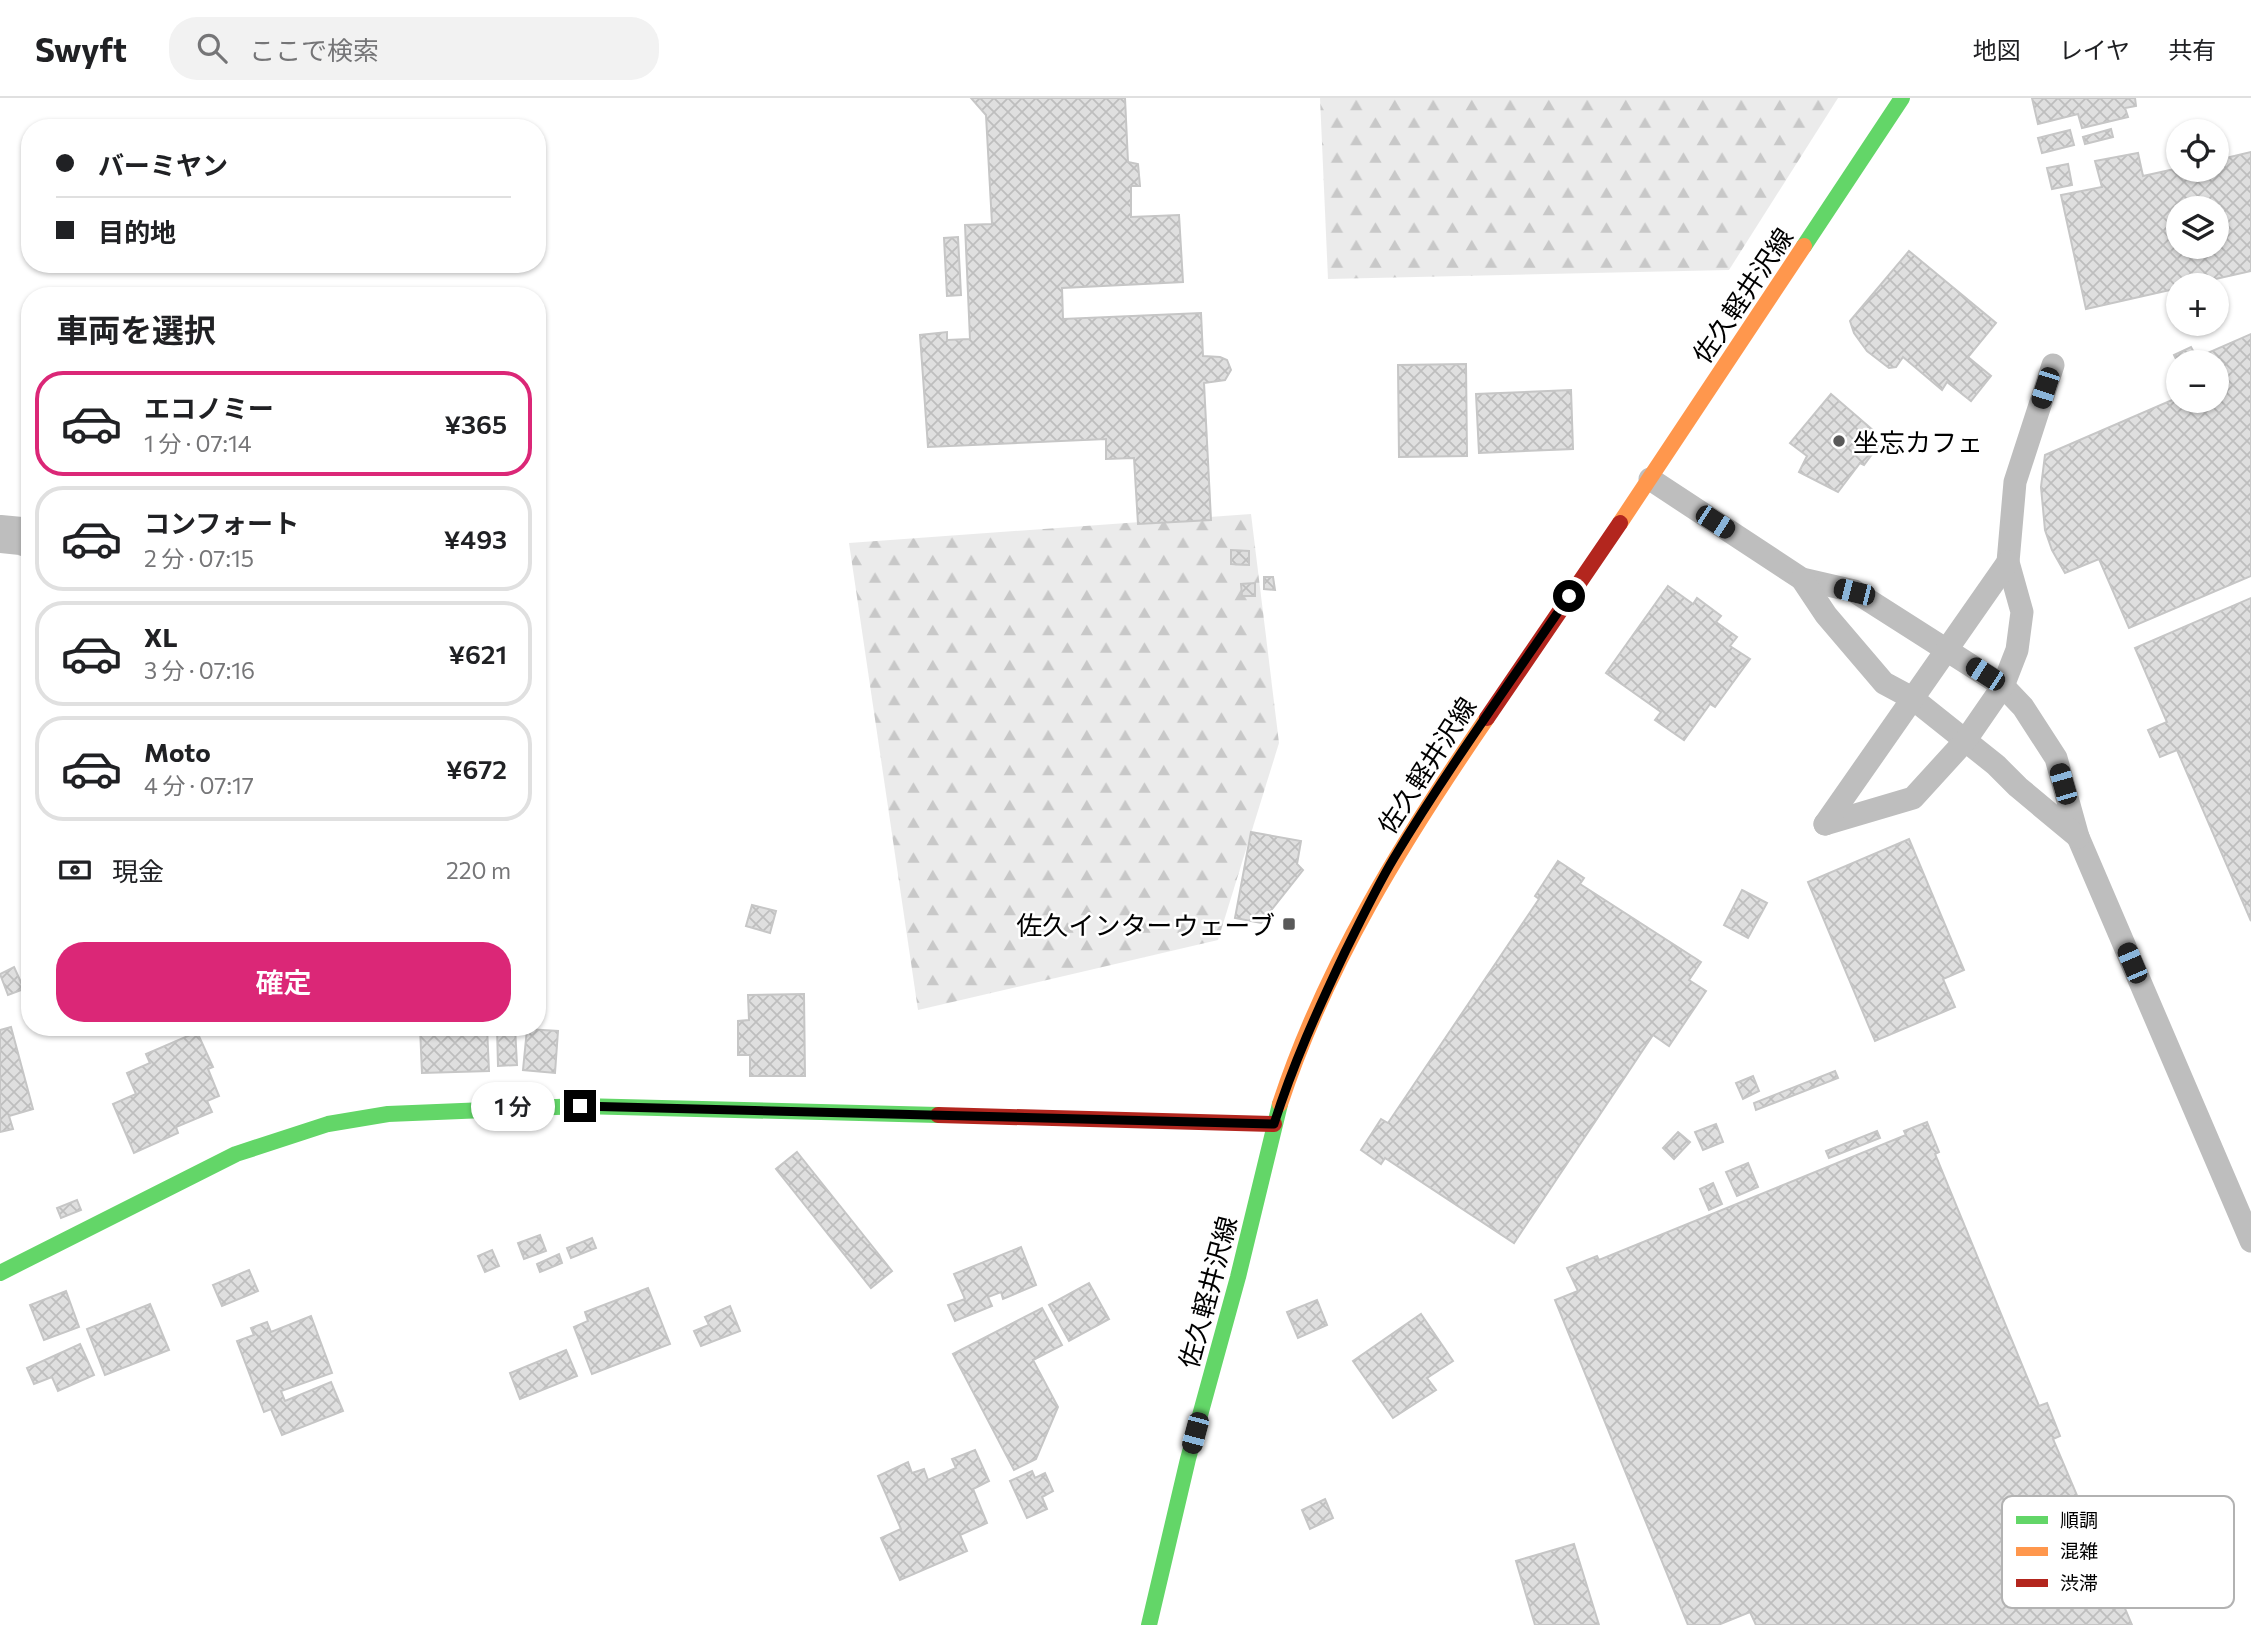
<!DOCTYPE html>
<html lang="ja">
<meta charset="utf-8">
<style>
:root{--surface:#fff;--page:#f2f2f2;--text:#202124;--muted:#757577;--line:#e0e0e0;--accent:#db2777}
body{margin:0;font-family:Commissioner,"Noto Sans JP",sans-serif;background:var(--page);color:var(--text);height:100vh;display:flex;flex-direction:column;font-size:26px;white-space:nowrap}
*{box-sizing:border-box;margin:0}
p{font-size:23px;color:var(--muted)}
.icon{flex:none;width:38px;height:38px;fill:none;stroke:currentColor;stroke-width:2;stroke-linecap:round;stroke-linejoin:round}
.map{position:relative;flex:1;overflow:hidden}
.panel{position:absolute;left:21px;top:189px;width:525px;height:749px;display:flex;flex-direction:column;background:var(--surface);border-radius:28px;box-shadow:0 2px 5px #0004}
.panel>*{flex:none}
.hud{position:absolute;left:21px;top:21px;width:525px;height:154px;border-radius:28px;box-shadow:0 2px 5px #0004;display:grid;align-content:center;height:154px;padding:0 35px;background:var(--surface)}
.fabs{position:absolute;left:2166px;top:21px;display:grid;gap:14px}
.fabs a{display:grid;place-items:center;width:63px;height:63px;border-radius:50%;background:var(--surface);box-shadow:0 2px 5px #0004;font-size:35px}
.end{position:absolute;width:32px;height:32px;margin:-16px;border:9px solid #000;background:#fff;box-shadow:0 0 0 4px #fff}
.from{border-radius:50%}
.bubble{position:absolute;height:49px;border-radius:24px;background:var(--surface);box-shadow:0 2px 5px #0004;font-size:23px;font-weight:600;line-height:49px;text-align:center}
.car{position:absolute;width:21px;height:42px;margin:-21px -10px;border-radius:9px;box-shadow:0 0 5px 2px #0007;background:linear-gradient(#222 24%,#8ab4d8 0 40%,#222 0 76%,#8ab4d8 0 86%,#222 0)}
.hud b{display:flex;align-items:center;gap:24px;height:66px;font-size:26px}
.hud b+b{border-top:2px solid var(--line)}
.hud i{width:18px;height:18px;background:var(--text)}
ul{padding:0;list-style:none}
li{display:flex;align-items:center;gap:21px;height:105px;margin:0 14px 10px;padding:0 21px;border:4px solid var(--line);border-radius:28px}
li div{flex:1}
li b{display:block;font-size:26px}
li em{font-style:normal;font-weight:600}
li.on{border-color:var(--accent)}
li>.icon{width:63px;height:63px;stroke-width:1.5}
h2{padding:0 35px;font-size:32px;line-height:84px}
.pay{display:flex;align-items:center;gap:18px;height:77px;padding:0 35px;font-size:26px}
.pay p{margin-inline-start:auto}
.cta{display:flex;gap:14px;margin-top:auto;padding:14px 35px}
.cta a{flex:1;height:80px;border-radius:28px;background:var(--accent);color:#fff;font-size:28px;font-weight:600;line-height:80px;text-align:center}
header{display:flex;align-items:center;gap:42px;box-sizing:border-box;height:98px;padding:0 35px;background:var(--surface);border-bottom:2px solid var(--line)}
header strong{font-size:33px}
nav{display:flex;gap:38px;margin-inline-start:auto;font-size:24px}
.search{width:490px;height:63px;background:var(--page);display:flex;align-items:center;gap:18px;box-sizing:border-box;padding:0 24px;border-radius:28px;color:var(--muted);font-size:26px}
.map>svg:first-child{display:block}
.forest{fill:url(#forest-firs)}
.building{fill:url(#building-cross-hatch);stroke:#c6c6c6;stroke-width:2;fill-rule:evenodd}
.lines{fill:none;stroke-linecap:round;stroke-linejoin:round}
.lane{stroke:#bebebe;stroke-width:23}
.street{stroke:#bebebe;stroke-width:38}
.fast{stroke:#63d668;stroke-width:16}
.slow{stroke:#ff974d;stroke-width:16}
.jam{stroke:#b3261e;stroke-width:16}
.route{stroke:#000;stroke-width:9}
.poi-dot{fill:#595959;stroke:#fff;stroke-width:2.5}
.labels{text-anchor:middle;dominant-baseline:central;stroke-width:5;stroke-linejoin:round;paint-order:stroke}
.street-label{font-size:26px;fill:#000;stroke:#fff}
.poi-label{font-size:26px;fill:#000;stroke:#fff;text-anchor:start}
.key{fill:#fff;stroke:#b2b2b2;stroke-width:2}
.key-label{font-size:19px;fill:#000}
</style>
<header>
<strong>Swyft</strong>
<div class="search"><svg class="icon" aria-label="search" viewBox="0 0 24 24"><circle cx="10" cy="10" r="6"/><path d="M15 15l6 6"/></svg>ここで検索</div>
<nav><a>地図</a><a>レイヤ</a><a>共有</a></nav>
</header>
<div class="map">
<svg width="2251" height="1527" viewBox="0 0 2251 1527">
<defs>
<pattern id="forest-firs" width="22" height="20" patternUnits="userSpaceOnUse" patternTransform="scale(1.75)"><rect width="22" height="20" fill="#ebebeb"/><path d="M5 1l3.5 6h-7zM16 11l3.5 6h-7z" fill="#c8c8c8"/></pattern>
<pattern id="building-cross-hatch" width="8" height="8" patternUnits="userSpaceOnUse" patternTransform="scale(1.75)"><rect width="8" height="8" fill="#dfdfdf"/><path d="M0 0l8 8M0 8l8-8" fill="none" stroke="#bebebe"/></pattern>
</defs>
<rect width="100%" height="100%" fill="#fff"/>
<g class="forest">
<path d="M 1320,0 L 1838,0 L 1729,172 L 1328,181 Z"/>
<path d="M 1251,416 L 1279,645 L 1218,842 L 918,912 L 849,445 Z"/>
</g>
<g class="building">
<path d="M 971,0 L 1125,0 L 1128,64 L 1138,66 L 1140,88 L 1131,88 L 1131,119 L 1179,117 L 1183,184 L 1062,190 L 1063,221 L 1201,215 L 1203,258 L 1220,259 L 1227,262 L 1231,272 L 1225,282 L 1204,285 L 1211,422 L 1138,426 L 1134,360 L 1106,361 L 1106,341 L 928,349 L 920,237 L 947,234 L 947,242 L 970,241 L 965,127 L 992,126 L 986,17 Z"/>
<path d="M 2032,0 L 2135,0 L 2136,8 L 2125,10 L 2128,19 L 2082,30 L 2078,16 L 2038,26 Z"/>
<path d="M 2111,31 L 2113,39 L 2085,46 L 2083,39 Z"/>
<path d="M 2070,32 L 2074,47 L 2042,55 L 2038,40 Z"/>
<path d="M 2251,54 L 2251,173 L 2189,187 L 2179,187 L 2179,190 L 2086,211 L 2061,97 L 2102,89 L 2095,63 L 2138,55 L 2143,78 L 2179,70 L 2179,72 L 2217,72 L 2217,62 ZM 2179,110 L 2217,110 L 2217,149 L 2179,149 Z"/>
<path d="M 2068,66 L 2072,87 L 2052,91 L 2047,70 Z"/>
<path d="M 958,139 L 961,197 L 947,198 L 944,140 Z"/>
<path d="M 1909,153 L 1996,225 L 1968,259 L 1991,278 L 1971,303 L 1947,284 L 1942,292 L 1903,259 L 1896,269 L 1889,270 L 1867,253 L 1854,235 L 1850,223 Z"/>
<path d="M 2251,236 L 2251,478 L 2129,530 L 2099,461 L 2065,475 L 2052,452 L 2045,432 L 2041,389 L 2045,357 L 2179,299 L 2179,303 L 2217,303 L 2217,264 L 2206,264 L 2203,257 Z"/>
<path d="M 2191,249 L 2199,264 L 2179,264 L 2179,267 L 2174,257 Z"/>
<path d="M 1466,266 L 1467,358 L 1399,359 L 1398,267 Z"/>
<path d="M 1571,292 L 1573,351 L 1479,355 L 1476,296 Z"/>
<path d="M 1831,296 L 1875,334 L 1869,343 L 1878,348 L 1864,367 L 1860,365 L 1838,394 L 1799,374 L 1807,358 L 1790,345 Z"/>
<path d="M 1231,452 L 1249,453 L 1249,467 L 1231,466 Z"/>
<path d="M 1264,479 L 1273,479 L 1275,492 L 1264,491 Z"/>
<path d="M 1255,485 L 1255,498 L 1242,498 L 1241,486 Z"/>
<path d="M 1668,488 L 1693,506 L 1697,500 L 1721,518 L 1716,524 L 1737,539 L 1730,548 L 1750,561 L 1715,609 L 1710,606 L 1684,642 L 1655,622 L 1661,614 L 1606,575 Z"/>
<path d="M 2251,500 L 2251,823 L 2177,652 L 2160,659 L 2148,632 L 2167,624 L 2135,550 Z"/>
<path d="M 1251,734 L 1301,743 L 1297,766 L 1303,772 L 1261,825 L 1235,820 Z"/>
<path d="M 1909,741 L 1964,872 L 1943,881 L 1955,909 L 1875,943 L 1808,784 Z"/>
<path d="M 1558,763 L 1584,780 L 1580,786 L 1701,864 L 1689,882 L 1706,893 L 1669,948 L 1653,937 L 1514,1145 L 1385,1060 L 1381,1066 L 1361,1052 L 1381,1021 L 1388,1025 L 1539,801 L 1535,798 Z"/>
<path d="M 1742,792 L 1767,805 L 1748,840 L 1724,827 Z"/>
<path d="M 752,807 L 776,813 L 770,835 L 746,828 Z"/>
<path d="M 14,869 L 24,891 L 8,897 L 0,876 Z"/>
<path d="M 804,896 L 805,978 L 750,978 L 750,957 L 738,957 L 738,923 L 749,922 L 748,897 Z"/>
<path d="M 11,929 L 33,1011 L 9,1018 L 13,1031 L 0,1034 L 0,932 Z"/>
<path d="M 420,929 L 487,929 L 489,973 L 422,975 Z"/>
<path d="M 497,929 L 515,929 L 517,967 L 498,968 Z"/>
<path d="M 527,931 L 558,933 L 555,975 L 523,972 Z"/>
<path d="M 197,934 L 213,969 L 208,971 L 219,998 L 207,1003 L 212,1014 L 176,1029 L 178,1035 L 134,1055 L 113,1006 L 136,996 L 127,975 L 150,965 L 146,956 Z"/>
<path d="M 1835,973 L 1838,980 L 1756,1012 L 1754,1005 Z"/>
<path d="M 1753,978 L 1759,993 L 1743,1001 L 1736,985 Z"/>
<path d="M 1927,1024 L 1939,1054 L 1935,1056 L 2039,1308 L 2047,1305 L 2060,1338 L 2053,1341 L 2132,1527 L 1756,1527 L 1750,1514 L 1718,1527 L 1688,1527 L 1555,1202 L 1578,1193 L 1567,1170 L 1597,1158 L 1599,1162 L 1906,1037 L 1904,1033 Z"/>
<path d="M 1716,1026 L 1723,1044 L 1703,1052 L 1695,1034 Z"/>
<path d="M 1877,1033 L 1880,1040 L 1829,1060 L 1826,1053 Z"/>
<path d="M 1678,1034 L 1690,1044 L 1674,1061 L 1663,1050 Z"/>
<path d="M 797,1054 L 892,1173 L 871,1190 L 776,1071 Z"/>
<path d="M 1748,1065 L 1758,1089 L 1737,1098 L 1726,1074 Z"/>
<path d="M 1713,1085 L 1722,1106 L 1709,1112 L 1700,1091 Z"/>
<path d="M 77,1102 L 81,1112 L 61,1120 L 57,1110 Z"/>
<path d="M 540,1137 L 546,1153 L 524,1161 L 518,1145 Z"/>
<path d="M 592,1140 L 596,1150 L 571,1160 L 567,1150 Z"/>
<path d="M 1021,1149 L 1036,1187 L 1003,1201 L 1001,1194 L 988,1199 L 992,1208 L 955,1223 L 948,1207 L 965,1201 L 954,1176 Z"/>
<path d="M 492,1152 L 499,1168 L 485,1174 L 478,1158 Z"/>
<path d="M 559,1156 L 562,1165 L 540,1174 L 537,1166 Z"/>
<path d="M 249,1172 L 258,1193 L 222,1208 L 213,1187 Z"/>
<path d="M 1089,1185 L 1109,1221 L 1069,1243 L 1049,1207 Z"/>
<path d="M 648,1190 L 670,1246 L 592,1276 L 574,1229 L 588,1223 L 585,1214 Z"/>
<path d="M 66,1193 L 79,1229 L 44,1242 L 30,1207 Z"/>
<path d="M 1317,1202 L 1327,1227 L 1298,1240 L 1287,1214 Z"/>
<path d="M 150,1206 L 169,1252 L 105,1277 L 87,1231 Z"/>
<path d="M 730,1208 L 740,1233 L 701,1248 L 694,1233 L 709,1227 L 705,1219 Z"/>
<path d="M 1042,1210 L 1062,1247 L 1033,1262 L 1058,1309 L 1036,1361 L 1014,1372 L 953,1256 Z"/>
<path d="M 1421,1216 L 1453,1263 L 1427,1280 L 1436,1292 L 1393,1320 L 1353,1263 Z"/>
<path d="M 311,1218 L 332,1275 L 281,1293 L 285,1303 L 331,1284 L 343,1313 L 282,1337 L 271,1311 L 264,1314 L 237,1243 L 254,1237 L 251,1230 L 267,1224 L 271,1234 Z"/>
<path d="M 80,1246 L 94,1277 L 58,1293 L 52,1279 L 34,1286 L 27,1270 Z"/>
<path d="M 566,1252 L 577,1278 L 520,1301 L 510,1275 Z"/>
<path d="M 975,1352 L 989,1383 L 973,1391 L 987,1425 L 960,1437 L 967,1453 L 900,1482 L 881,1440 L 901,1431 L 878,1378 L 908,1364 L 912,1375 L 924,1371 L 928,1382 L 956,1370 L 952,1361 Z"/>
<path d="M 1032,1373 L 1035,1380 L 1045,1375 L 1053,1393 L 1042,1399 L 1047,1411 L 1027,1420 L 1010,1383 Z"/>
<path d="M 1325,1401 L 1333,1420 L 1310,1431 L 1302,1412 Z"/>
<path d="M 1574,1446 L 1599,1527 L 1535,1527 L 1516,1463 Z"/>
</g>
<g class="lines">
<g class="lane">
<path d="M 1650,381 L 1802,481 L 1854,493 L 2003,588 L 2023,609 L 2056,660 L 2078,739 L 2251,1143"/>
<path d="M 1802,481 L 1826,517 L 1884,585 L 1912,600 L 1996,667 L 2018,689 L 2078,739"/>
<path d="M 1825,726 L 1913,700 L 1965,643 L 2003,588 L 2017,552 L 2022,514 L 2008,464 L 2015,384 L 2053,267"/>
<path d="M 1825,726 L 2008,464"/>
</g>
<path class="street" d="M 0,436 L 21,438 L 30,441"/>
<g class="fast">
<path d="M 1804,148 L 1902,0"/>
<path d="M 0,1175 L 236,1056 L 328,1026 L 388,1016 L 580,1008 L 938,1017"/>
<path d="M 1149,1527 L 1188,1361 L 1238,1179 L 1280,1006"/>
</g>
<g class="slow">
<path d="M 1620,425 L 1804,148"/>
<path d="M 1280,1006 C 1326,866 1404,741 1487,620"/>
</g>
<g class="jam">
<path d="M 1487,620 L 1620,425"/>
<path d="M 938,1017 L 1274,1026"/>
</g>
</g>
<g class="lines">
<path class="route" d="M 580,1008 L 1274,1026 C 1293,966 1318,911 1345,854 C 1361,822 1376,790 1394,760 C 1448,670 1510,585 1569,498"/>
</g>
<g class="poi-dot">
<circle cx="1839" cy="343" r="7"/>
<rect x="1282" y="819" width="14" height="14" rx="3.5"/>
</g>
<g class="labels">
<g class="street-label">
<text transform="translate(1742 197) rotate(-56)">佐久軽井沢線</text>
<text transform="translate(1426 667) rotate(-57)">佐久軽井沢線</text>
<text transform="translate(1207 1194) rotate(-75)">佐久軽井沢線</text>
</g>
<g class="poi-label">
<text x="1853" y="343">坐忘カフェ</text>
<text x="1275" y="826" text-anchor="end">佐久インターウェーブ</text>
</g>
</g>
<rect x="2002" y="1398" width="232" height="112" rx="10" class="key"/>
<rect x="2016" y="1418" width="32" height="8" fill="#63d668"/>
<rect x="2016" y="1449" width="32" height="9" fill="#ff974d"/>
<rect x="2016" y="1481" width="32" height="8" fill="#b3261e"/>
<g class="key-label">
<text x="2060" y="1429">順調</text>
<text x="2060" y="1460">混雑</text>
<text x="2060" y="1492">渋滞</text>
</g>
</svg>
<div class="fabs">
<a><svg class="icon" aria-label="locate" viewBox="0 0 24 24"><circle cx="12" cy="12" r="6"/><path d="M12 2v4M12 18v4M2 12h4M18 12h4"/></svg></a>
<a><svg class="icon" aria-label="layers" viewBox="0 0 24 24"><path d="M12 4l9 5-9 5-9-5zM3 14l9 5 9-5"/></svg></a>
<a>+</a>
<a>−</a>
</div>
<i class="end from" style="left:1569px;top:498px"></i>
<i class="end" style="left:580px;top:1008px"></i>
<div class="bubble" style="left:471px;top:984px;width:84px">1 分</div>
<i class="car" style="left:2045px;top:290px;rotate:198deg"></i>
<i class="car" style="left:1715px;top:424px;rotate:123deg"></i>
<i class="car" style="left:1854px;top:494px;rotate:284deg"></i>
<i class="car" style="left:1985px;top:576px;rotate:303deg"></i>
<i class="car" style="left:2063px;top:686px;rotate:344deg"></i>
<i class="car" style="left:2132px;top:865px;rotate:337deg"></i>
<i class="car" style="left:1195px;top:1335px;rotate:195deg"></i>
<div class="hud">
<b><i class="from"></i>バーミヤン</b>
<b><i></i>目的地</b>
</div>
<section class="panel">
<h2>車両を選択</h2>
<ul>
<li class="on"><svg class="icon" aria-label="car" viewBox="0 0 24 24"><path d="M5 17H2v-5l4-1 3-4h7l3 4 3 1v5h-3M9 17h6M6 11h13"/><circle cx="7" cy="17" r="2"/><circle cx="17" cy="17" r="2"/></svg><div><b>エコノミー</b><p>1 分 · 07:14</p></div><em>¥365</em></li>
<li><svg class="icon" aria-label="car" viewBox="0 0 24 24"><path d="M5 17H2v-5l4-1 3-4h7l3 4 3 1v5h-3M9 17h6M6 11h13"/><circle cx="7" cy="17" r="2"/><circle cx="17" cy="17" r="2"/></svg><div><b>コンフォート</b><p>2 分 · 07:15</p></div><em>¥493</em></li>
<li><svg class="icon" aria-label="car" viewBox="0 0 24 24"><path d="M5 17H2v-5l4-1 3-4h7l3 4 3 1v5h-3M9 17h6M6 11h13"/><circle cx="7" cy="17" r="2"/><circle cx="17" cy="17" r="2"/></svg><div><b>XL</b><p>3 分 · 07:16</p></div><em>¥621</em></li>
<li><svg class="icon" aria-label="car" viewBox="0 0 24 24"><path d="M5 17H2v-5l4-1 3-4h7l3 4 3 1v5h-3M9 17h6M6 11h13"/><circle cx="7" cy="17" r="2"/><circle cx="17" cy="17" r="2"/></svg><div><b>Moto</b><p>4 分 · 07:17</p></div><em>¥672</em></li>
</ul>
<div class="pay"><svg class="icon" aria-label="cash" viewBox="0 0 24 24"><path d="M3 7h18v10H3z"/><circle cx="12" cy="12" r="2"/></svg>現金<p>220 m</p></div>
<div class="cta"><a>確定</a></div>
</section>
</div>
